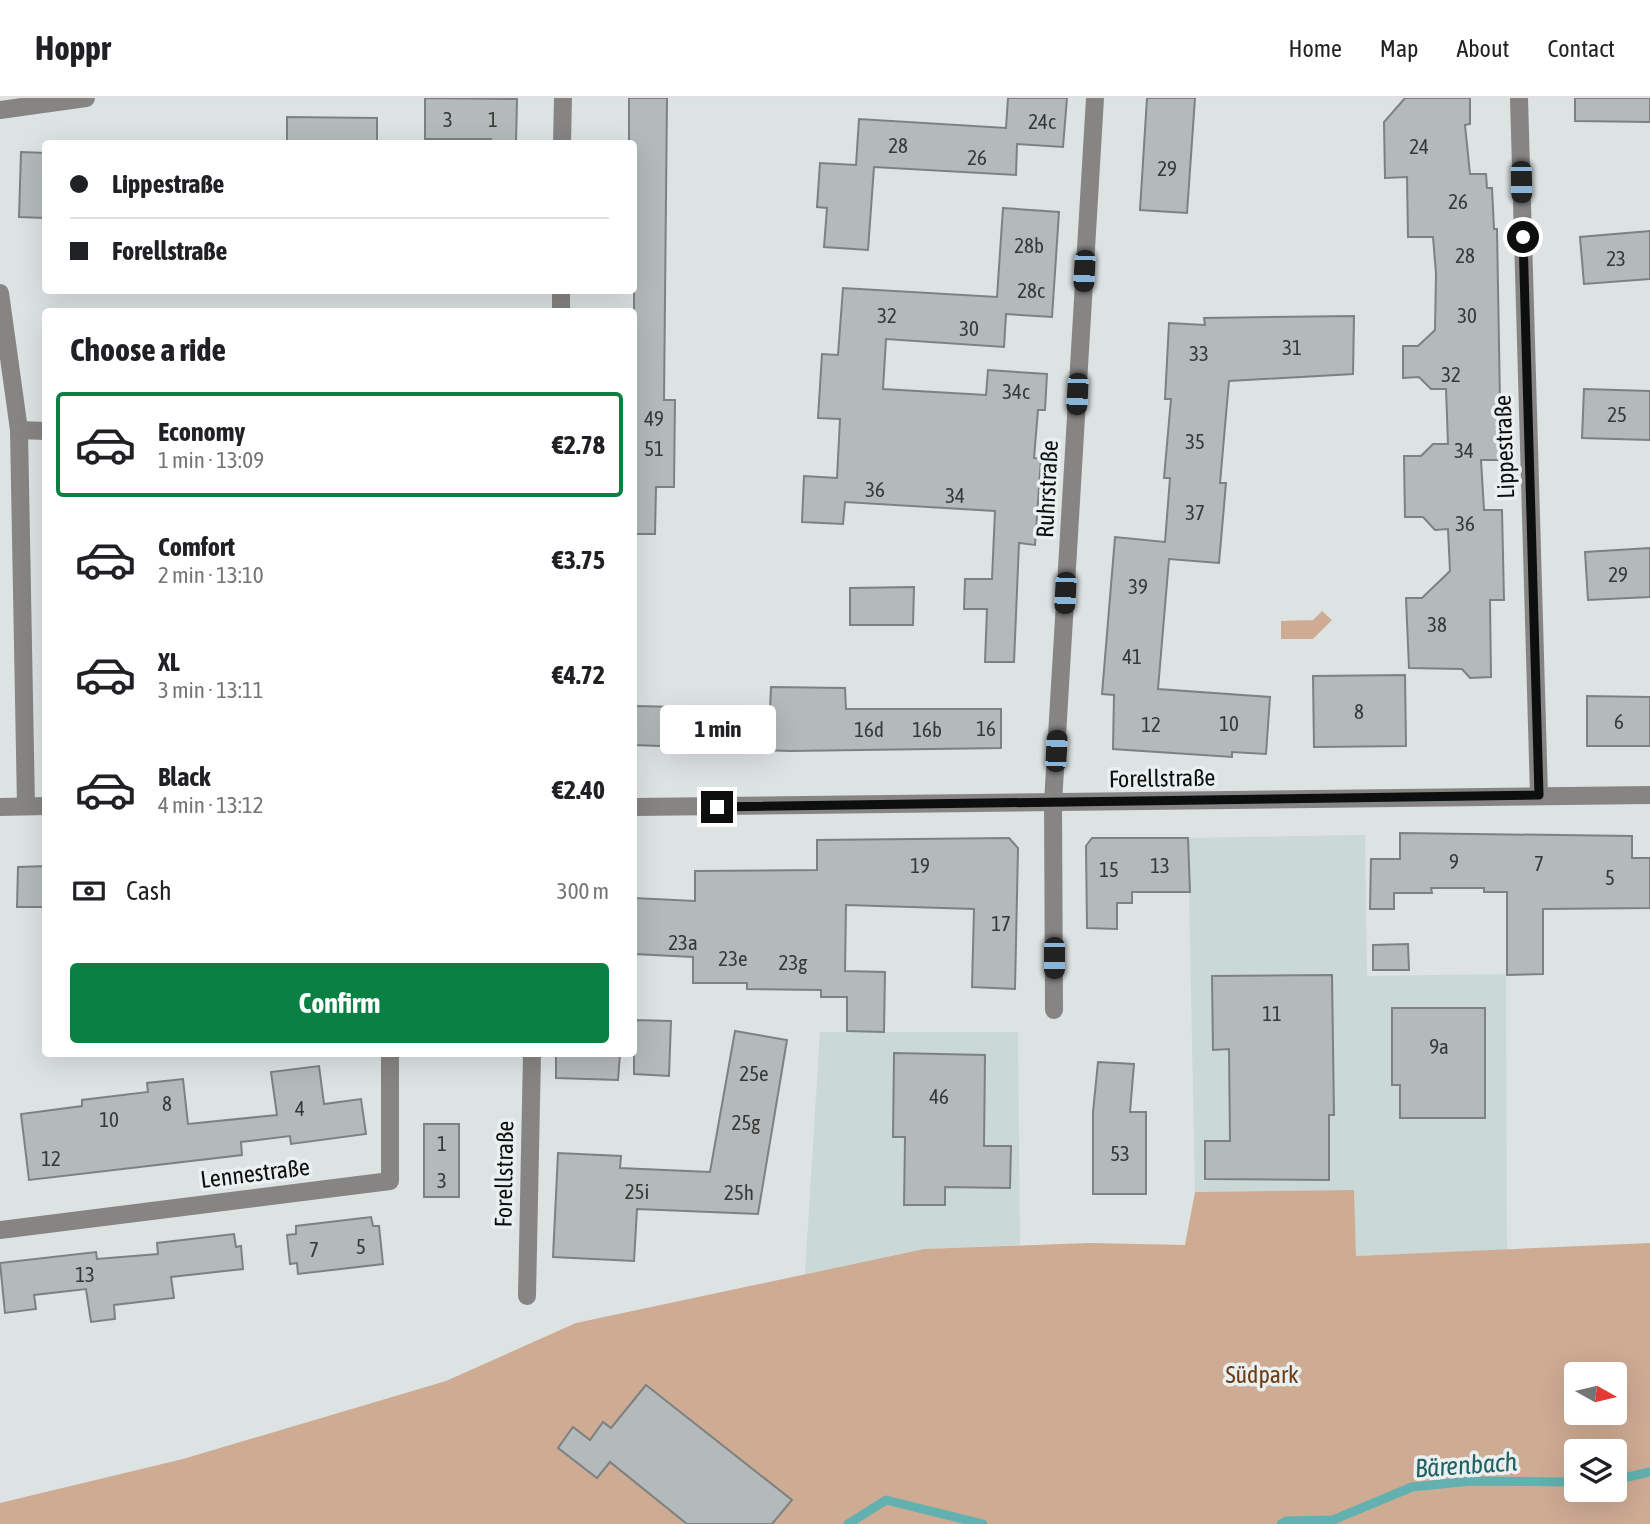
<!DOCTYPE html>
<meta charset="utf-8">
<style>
:root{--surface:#fff;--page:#f2f2f2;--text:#202124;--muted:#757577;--line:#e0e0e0;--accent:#0b8043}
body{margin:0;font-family:"Asap Condensed",sans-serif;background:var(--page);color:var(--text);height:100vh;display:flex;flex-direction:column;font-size:26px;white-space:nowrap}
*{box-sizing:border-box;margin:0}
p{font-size:23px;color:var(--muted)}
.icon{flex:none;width:38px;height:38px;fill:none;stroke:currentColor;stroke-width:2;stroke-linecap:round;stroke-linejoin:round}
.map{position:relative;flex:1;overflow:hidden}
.side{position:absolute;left:42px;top:210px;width:595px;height:749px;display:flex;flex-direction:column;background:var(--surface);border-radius:7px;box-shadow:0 7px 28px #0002}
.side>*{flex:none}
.top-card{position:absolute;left:42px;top:42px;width:595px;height:154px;border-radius:7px;box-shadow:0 7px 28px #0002;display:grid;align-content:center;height:154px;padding:0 28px;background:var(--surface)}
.needle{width:46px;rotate:98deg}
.tools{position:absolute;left:1564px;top:1264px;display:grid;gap:14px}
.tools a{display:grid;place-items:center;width:63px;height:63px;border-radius:7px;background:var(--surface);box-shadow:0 7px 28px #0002;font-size:35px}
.end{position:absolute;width:32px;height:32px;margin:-16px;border:9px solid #0d0e0e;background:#fff;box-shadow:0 0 0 4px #fff}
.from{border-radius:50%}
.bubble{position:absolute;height:49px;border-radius:7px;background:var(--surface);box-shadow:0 7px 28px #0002;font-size:23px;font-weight:700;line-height:49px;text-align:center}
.car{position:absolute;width:21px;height:42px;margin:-21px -10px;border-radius:9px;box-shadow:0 0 5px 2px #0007;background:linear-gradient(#222 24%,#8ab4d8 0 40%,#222 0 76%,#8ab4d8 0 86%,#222 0)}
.top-card b{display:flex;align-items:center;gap:24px;height:66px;font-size:26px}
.top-card b+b{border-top:2px solid var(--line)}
.top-card i{width:18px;height:18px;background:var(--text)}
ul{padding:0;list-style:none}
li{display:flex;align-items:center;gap:21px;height:105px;margin:0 14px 10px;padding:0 14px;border:4px solid transparent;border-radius:7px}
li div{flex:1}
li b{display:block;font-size:26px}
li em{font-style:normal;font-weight:700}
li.selected{border-color:var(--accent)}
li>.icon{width:63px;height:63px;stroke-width:1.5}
h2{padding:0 28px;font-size:32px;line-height:84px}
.pay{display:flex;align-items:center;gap:18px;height:77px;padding:0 28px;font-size:26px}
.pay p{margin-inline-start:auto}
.button{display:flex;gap:14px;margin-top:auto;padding:14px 28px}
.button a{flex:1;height:80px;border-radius:7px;background:var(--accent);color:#fff;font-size:28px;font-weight:700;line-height:80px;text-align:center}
header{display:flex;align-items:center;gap:42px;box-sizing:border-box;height:98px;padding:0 35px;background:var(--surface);border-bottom:2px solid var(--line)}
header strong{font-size:33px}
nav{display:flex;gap:38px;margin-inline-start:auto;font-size:24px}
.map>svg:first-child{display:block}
.built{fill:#cad8d7}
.green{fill:#ceab93;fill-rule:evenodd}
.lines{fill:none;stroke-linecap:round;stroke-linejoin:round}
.stream{stroke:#62b0b0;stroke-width:9}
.building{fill:#b4b9b9;stroke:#7d8181;stroke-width:2}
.minor{stroke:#868584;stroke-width:18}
.route{stroke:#0d0e0e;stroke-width:9}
.labels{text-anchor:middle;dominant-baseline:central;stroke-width:7;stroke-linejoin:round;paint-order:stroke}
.number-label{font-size:21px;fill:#373939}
.street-label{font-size:24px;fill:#0d0e0e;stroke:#eaefef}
.park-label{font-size:24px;fill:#6d3c15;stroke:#eaefef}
.water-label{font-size:26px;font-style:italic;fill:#1f6160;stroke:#eaefef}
</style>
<header>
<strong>Hoppr</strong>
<nav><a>Home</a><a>Map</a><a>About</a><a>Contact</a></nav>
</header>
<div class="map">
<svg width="1650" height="1426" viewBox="0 0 1650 1426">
<rect width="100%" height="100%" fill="#dde2e2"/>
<g class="built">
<path d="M 1365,737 L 1367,878 L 1506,876 L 1507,1152 L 1356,1158 L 1354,1092 L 1195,1094 L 1188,740 Z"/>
<path d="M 820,934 L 1018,934 L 1020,1147 L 924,1151 L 805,1176 Z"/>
</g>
<g class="green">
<path d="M 1322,513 L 1332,522 L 1313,541 L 1281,541 L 1281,523 L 1313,522 Z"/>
<path d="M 1354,1092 L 1356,1158 L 1650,1145 L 1650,1426 L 0,1426 L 0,1405 L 183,1361 L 446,1283 L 576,1225 L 924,1151 L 1088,1145 L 1185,1147 L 1195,1094 ZM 1577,1276 L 1615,1276 L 1615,1314 L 1577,1314 ZM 1577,1353 L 1615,1353 L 1615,1391 L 1577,1391 Z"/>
</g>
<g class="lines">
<g class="stream">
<path d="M 1615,1382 L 1650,1374"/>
<path d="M 848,1426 L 886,1402 L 983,1426"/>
<path d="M 1281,1426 L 1286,1423 L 1333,1422 L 1412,1389 L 1471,1383 L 1577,1384"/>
</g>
</g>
<g class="building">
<path d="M 425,0 L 517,1 L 516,46 L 491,46 L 491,41 L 425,41 Z"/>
<path d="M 629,0 L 667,0 L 664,302 L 675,302 L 674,389 L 656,389 L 655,436 L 634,436 L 634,46 L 629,46 Z"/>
<path d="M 1008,0 L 1067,0 L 1063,49 L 1017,46 L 1016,77 L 874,69 L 868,152 L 824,149 L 827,110 L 817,109 L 820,65 L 856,67 L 859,21 L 1006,30 Z"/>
<path d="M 1147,0 L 1195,0 L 1187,115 L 1140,112 Z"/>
<path d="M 1405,0 L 1470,0 L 1470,26 L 1465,27 L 1470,76 L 1486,76 L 1487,90 L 1492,90 L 1494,131 L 1497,131 L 1501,362 L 1481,362 L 1484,412 L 1502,412 L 1504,502 L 1490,502 L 1491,579 L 1470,580 L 1462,571 L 1409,570 L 1406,500 L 1422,500 L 1450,473 L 1448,431 L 1435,432 L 1423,419 L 1405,419 L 1404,358 L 1421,358 L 1433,346 L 1448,346 L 1446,291 L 1431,291 L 1419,279 L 1403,280 L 1403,248 L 1418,248 L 1435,232 L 1436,175 L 1433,139 L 1408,139 L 1407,79 L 1385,80 L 1384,24 Z"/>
<path d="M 1575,0 L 1650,0 L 1650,24 L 1575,23 Z"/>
<path d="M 287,19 L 377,20 L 377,46 L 287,46 Z"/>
<path d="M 21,54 L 46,55 L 45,120 L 19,119 Z"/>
<path d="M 1003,110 L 1059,114 L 1052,219 L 1006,216 L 1004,249 L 886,241 L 883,291 L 986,297 L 988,272 L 1047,276 L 1045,312 L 1038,312 L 1034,360 L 1041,361 L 1035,447 L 1019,445 L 1014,564 L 985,564 L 987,511 L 964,511 L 965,481 L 992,481 L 995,413 L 845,404 L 843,426 L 802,424 L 804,378 L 837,380 L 840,321 L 818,320 L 822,256 L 838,257 L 843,190 L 997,199 Z"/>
<path d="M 1650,133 L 1650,181 L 1584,186 L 1580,139 Z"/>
<path d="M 1354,218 L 1353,276 L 1229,283 L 1220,385 L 1226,385 L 1219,465 L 1169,461 L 1158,591 L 1270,599 L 1266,656 L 1232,654 L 1232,659 L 1113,651 L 1114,597 L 1102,596 L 1115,439 L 1165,444 L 1170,380 L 1164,380 L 1171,301 L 1165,301 L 1169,225 L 1205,227 L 1204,220 Z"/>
<path d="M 1584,291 L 1650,293 L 1650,342 L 1582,340 Z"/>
<path d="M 1650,450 L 1650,499 L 1588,502 L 1585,454 Z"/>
<path d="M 914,489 L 913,527 L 850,527 L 850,490 Z"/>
<path d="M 1405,577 L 1406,648 L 1314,649 L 1313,578 Z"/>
<path d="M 771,589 L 845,590 L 846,611 L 1001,611 L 1001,650 L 790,653 L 634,647 L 634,608 L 770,611 Z"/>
<path d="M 1587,598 L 1650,599 L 1650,648 L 1587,648 Z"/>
<path d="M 1400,735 L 1632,738 L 1632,760 L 1650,760 L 1650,810 L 1543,811 L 1543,876 L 1507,877 L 1507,794 L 1484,794 L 1484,790 L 1431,790 L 1432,795 L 1394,795 L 1394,811 L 1370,811 L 1371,761 L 1400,761 Z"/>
<path d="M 1009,740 L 1018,750 L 1015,891 L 972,889 L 974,811 L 846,807 L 845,873 L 885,874 L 884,934 L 847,933 L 847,899 L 821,899 L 821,892 L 747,891 L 747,885 L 693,885 L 693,859 L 634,856 L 634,800 L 695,803 L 695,773 L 817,772 L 817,742 Z"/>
<path d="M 1092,740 L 1188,740 L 1190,794 L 1132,794 L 1132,805 L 1117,805 L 1117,831 L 1087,830 L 1086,748 Z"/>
<path d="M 46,768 L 46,809 L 17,809 L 18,769 Z"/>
<path d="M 1408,846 L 1409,872 L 1373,872 L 1373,847 Z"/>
<path d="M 1332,877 L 1334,1017 L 1329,1017 L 1329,1082 L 1205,1081 L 1205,1043 L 1230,1043 L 1229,951 L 1213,952 L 1212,878 Z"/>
<path d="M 1392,910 L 1485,910 L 1485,1020 L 1400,1020 L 1400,987 L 1392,987 Z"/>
<path d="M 634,922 L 671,923 L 669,978 L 634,976 Z"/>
<path d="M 735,933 L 787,942 L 758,1116 L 637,1111 L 634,1163 L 553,1159 L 558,1055 L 621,1058 L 620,1070 L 710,1074 Z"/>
<path d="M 894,955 L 985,957 L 984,1048 L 1011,1048 L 1010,1090 L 945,1089 L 945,1107 L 904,1107 L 905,1039 L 893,1039 Z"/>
<path d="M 556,956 L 620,956 L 618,982 L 556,980 Z"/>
<path d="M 1098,964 L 1134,966 L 1130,1014 L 1146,1014 L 1146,1096 L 1093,1096 L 1093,1014 Z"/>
<path d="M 319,968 L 324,1006 L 361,1001 L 366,1036 L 291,1046 L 290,1038 L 241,1044 L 242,1057 L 29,1082 L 21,1016 L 82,1008 L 82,1002 L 148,994 L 147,985 L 183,981 L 188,1026 L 277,1017 L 271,974 Z"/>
<rect x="424" y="1026" width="35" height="73"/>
<path d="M 371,1119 L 373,1128 L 379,1128 L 383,1166 L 298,1176 L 297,1165 L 290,1166 L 287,1137 L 296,1136 L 296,1128 Z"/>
<path d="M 234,1136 L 236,1149 L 241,1148 L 243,1171 L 171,1179 L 174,1200 L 114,1207 L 115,1221 L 91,1224 L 86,1191 L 34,1197 L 36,1211 L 5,1215 L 0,1165 L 96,1154 L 97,1161 L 158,1156 L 157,1145 Z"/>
<path d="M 646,1287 L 792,1402 L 772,1426 L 687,1426 L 610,1364 L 597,1380 L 558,1350 L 573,1329 L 590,1342 L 603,1324 L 611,1330 Z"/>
</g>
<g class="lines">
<g class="minor">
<path d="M 1519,0 L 1539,697"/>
<path d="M 0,12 L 86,0"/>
<path d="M 562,46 L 563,0"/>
<path d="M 0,195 L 19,332 L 26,708"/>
<path d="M 561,214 L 561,192"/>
<path d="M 19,332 L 46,333"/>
<path d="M 0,709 L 46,708"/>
<path d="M 634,709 L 1650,697"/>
<path d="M 1054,912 L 1053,705 L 1095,0"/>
<path d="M 0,1132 L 390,1083 L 390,956"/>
<path d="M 527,1198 L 532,956"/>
</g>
</g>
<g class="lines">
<path class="route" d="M 717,709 L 1539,697 L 1523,139"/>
</g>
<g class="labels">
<g class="number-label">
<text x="448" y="21">3</text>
<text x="493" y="21">1</text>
<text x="1042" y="23">24c</text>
<text x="898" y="47">28</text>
<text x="1419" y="48">24</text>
<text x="977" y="59">26</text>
<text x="1167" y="70">29</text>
<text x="1458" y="103">26</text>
<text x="1029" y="147">28b</text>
<text x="1465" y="157">28</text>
<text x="1616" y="160">23</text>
<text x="1031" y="192">28c</text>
<text x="887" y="217">32</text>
<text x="1467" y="217">30</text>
<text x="969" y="230">30</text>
<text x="1292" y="249">31</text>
<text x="1199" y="255">33</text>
<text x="1451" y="276">32</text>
<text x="1016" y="293">34c</text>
<text x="1617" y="316">25</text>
<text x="654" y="320">49</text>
<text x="1195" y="343">35</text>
<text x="654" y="350">51</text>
<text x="1464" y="352">34</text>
<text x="875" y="391">36</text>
<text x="955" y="397">34</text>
<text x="1195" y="414">37</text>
<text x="1465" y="425">36</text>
<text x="1618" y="476">29</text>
<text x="1138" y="488">39</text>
<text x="1437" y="526">38</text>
<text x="1132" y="558">41</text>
<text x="1359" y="613">8</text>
<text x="1619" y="623">6</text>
<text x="1229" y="625">10</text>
<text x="1151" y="626">12</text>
<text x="986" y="630">16</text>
<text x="869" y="631">16d</text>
<text x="927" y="631">16b</text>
<text x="1454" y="763">9</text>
<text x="1539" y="765">7</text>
<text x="920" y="767">19</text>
<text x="1160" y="767">13</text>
<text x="1109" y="771">15</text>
<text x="1610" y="779">5</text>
<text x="1001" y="825">17</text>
<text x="683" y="844">23a</text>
<text x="733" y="860">23e</text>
<text x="793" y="864">23g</text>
<text x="1272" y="915">11</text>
<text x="1439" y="948">9a</text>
<text x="754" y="975">25e</text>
<text x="939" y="998">46</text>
<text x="167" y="1005">8</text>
<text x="300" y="1010">4</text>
<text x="109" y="1021">10</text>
<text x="746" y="1024">25g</text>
<text x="442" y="1045">1</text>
<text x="1120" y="1055">53</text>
<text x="51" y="1060">12</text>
<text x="442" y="1082">3</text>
<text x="637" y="1093">25i</text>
<text x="739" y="1094">25h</text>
<text x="361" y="1148">5</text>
<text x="314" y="1151">7</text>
<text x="85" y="1176">13</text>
</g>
<g class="street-label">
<text transform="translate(1504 349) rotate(-92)">Lippestraße</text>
<text transform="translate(1047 391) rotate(-87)">Ruhrstraße</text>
<text transform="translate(1162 680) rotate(-1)">Forellstraße</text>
<text transform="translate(255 1075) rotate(-7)">Lennestraße</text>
<text transform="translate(504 1076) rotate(-89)">Forellstraße</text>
</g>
<g class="park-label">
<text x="1262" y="1276">Südpark</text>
</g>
<g class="water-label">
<text transform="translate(1466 1367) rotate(-4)">Bärenbach</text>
</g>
</g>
</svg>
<div class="tools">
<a><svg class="needle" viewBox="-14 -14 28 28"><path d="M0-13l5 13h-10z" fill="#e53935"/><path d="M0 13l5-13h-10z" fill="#757577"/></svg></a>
<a><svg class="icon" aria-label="layers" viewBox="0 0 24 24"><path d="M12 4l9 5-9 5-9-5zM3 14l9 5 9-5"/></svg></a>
</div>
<i class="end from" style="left:1523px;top:139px"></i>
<i class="end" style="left:717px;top:709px"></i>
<div class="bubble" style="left:660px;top:607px;width:116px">1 min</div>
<i class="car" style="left:1521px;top:84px;rotate:179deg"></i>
<i class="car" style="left:1084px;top:173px;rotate:183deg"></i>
<i class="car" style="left:1077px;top:296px;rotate:183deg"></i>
<i class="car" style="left:1065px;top:495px;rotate:183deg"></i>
<i class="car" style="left:1056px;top:653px;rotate:3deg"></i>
<i class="car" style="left:1054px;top:860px;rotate:180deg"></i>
<div class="top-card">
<b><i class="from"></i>Lippestraße</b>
<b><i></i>Forellstraße</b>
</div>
<section class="side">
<h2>Choose a ride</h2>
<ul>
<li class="selected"><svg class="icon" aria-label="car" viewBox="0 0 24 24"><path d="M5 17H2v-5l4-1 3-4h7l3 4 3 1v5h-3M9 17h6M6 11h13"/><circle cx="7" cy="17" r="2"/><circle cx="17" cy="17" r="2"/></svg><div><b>Economy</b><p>1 min · 13:09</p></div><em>€2.78</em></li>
<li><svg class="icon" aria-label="car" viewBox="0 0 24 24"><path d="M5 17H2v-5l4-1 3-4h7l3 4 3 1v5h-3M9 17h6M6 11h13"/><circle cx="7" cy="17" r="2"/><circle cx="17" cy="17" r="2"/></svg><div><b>Comfort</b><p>2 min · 13:10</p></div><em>€3.75</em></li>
<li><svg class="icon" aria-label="car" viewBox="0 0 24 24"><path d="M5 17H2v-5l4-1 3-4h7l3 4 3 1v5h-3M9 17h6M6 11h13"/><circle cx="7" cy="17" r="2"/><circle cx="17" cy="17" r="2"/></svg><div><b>XL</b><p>3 min · 13:11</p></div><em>€4.72</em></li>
<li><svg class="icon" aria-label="car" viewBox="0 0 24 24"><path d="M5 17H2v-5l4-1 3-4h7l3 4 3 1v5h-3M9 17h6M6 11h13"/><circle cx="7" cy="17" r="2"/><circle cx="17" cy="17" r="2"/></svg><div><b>Black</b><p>4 min · 13:12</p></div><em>€2.40</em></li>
</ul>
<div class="pay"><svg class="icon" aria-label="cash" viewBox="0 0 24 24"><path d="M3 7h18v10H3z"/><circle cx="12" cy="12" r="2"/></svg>Cash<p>300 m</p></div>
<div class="button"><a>Confirm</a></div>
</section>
</div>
